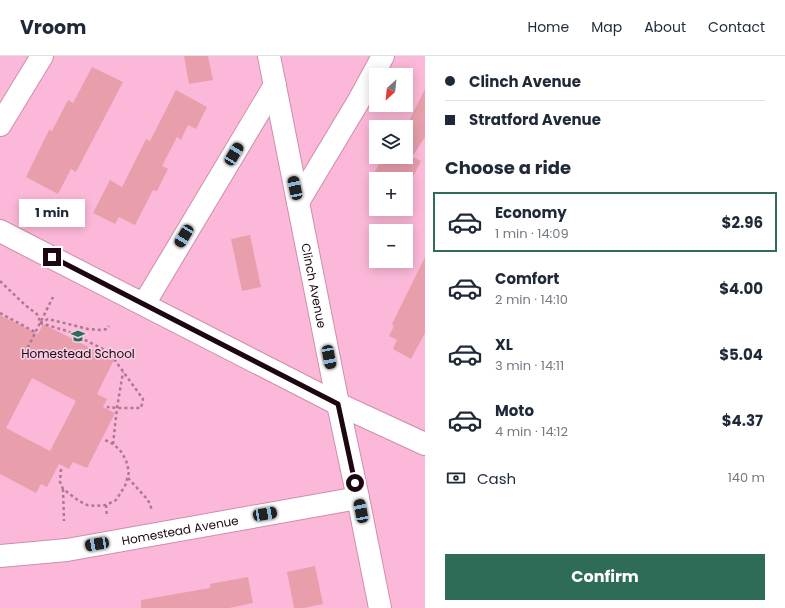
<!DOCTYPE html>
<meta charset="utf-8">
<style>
:root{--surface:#fff;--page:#f6f6f7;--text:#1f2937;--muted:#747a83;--line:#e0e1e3;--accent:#2f6c58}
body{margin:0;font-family:Poppins,sans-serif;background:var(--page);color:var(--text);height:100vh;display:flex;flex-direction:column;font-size:15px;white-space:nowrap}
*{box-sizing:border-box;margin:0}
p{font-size:13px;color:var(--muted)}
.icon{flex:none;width:22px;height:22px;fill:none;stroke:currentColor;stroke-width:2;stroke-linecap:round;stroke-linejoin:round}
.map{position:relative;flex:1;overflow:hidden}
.details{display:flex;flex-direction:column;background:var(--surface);width:360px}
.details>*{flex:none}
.top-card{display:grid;align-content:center;height:88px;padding:0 20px;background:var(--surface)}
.needle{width:26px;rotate:207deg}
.tools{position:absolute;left:369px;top:12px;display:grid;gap:8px}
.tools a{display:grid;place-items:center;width:44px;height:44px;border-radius:0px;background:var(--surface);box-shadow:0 2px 10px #0003;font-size:20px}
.end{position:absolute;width:18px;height:18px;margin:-9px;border:5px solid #1d0713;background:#fff;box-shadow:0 0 0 2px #fff}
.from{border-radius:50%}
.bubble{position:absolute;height:28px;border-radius:0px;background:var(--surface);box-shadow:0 2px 10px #0003;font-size:13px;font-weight:700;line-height:28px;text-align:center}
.car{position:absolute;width:12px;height:24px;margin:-12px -6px;border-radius:5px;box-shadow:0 0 3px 1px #0007;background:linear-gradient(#222 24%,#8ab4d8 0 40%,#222 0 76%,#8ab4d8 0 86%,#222 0)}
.top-card b{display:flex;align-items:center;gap:14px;height:38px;font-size:15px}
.top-card b+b{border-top:1px solid var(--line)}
.top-card i{width:10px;height:10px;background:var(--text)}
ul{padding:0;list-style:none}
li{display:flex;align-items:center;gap:12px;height:60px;margin:0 8px 6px;padding:0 12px;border:2px solid transparent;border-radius:0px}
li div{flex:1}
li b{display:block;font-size:15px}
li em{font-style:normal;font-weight:700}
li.current{border-color:var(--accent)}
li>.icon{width:36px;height:36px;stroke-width:1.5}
h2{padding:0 20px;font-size:18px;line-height:48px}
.pay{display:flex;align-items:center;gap:10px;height:44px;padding:0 20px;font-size:15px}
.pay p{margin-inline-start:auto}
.button{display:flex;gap:8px;margin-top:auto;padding:8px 20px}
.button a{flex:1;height:46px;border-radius:0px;background:var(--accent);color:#fff;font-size:16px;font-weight:700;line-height:46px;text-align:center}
header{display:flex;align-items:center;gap:24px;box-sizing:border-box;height:56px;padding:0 20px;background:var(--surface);border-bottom:1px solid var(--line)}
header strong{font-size:19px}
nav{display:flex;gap:22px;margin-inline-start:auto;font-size:14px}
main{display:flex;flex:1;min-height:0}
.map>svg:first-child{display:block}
.building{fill:#e89fab;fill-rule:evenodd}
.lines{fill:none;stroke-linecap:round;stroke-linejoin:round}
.street-casing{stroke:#ce8dad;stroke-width:24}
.path{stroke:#ac7891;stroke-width:2.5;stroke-dasharray:3 3;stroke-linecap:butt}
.street{stroke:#fff;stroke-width:22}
.route{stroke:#1d0713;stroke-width:5}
.labels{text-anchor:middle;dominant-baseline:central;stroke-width:3.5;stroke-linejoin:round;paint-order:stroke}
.street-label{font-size:12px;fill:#1d0713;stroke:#f8cfe2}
.poi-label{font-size:12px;fill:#1d0713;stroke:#f8cfe2}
</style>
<header>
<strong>Vroom</strong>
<nav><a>Home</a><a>Map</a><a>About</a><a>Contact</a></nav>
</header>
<main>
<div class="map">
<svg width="425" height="552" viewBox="0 0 425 552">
<rect width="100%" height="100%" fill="#fcb8d8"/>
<g class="building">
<path d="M 184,0 L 208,0 L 213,24 L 189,28 Z"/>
<path d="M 92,11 L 123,26 L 76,116 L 71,113 L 58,138 L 26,121 L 49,74 L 52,75 L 68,44 L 73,47 Z"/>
<path d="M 425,33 L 425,81 L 412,101 L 421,105 L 412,123 L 371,123 L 383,101 L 406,101 L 406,71 Z"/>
<path d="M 176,34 L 207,51 L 196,73 L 188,69 L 181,84 L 177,81 L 162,110 L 168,113 L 157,135 L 153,134 L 135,169 L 119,161 L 115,168 L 93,157 L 110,124 L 122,131 L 146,83 L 150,85 Z"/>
<path d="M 250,179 L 261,231 L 242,235 L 231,183 Z"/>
<path d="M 425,201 L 425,277 L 411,303 L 393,293 L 397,284 L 389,280 L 394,270 L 392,268 Z"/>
<path d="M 0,259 L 38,278 L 43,268 L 114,304 L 97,338 L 107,343 L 103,351 L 115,357 L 87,412 L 73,406 L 69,413 L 59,408 L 47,431 L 41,428 L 36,437 L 0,418 ZM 32,322 L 76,345 L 50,395 L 6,372 Z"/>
<path d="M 315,510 L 323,548 L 304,552 L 294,552 L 287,516 Z"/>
<path d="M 248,521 L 253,547 L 229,552 L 141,552 L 141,544 L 210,532 L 210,528 Z"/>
</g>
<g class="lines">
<defs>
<g id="street">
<path id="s1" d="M 269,0 L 338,348 L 358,442 L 380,552"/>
<path d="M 0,69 L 42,0"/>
<path d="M 298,146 L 358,46 L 383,0"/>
<path d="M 0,175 L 338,348 L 425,388"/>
<path d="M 144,248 L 275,29"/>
<path id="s2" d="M 0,500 L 67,494 L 358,442"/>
</g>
</defs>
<use href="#street" class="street-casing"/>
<g class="path">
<path d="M 0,225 L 25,249 L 38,259 L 40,266"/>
<path d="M 0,257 L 35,276"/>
<path d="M 40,267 L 67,275 L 109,296 L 143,343 L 141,352 L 117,352 L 107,351"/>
<path d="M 40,267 L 48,263 L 88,273 L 101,274 L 107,273 L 109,270"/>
<path d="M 25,297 L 53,241"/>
<path d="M 113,388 L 117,352 L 123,316"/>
<path d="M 61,413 L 60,426 L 63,433 L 79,445 L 87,449 L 96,450 L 106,449 L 116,444 L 125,430 L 129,416 L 126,404 L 120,394 L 113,388 L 105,384"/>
<path d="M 128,422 L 148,444 L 152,454"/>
<path d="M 63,433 L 64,465"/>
<path d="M 106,449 L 107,461"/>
</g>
<use href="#street" class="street"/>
</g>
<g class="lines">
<path class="route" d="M 52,201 L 338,348 L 355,427"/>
</g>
<defs>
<symbol id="school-bare" viewBox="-9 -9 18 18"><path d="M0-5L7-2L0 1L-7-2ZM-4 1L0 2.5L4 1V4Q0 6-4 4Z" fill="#2f6c58" stroke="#f8cfe2" stroke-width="2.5" paint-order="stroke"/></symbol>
</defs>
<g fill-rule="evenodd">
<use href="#school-bare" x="68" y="270" width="20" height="20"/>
</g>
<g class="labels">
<g class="street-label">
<text stroke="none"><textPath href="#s1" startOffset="234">Clinch Avenue</textPath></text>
<text stroke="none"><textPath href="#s2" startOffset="182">Homestead Avenue</textPath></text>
</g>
<g class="poi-label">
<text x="78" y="297">Homestead School</text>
</g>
</g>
</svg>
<div class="tools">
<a><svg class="needle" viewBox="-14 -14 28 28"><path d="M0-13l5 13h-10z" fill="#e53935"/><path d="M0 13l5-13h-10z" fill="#747a83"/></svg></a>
<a><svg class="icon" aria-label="layers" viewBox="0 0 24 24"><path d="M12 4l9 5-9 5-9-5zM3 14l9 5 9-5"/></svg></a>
<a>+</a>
<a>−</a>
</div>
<i class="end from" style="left:355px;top:427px"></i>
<i class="end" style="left:52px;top:201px"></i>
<div class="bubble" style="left:19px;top:143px;width:66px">1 min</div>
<i class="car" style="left:234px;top:98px;rotate:31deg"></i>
<i class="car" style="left:295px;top:132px;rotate:348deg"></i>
<i class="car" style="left:184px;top:180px;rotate:211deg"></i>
<i class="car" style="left:329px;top:301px;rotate:169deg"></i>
<i class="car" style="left:361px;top:455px;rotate:349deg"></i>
<i class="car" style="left:265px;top:458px;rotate:80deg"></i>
<i class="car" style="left:97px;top:488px;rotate:260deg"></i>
</div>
<section class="details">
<div class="top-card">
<b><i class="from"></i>Clinch Avenue</b>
<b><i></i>Stratford Avenue</b>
</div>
<h2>Choose a ride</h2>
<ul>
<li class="current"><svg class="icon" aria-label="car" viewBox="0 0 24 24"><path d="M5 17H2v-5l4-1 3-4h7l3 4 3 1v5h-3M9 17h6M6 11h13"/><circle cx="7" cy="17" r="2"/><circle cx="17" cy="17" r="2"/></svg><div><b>Economy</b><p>1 min · 14:09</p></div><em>$2.96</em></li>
<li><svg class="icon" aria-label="car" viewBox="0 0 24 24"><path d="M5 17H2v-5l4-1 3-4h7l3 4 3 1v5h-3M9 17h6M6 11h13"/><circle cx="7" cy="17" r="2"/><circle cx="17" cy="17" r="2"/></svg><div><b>Comfort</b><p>2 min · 14:10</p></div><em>$4.00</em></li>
<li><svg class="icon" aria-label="car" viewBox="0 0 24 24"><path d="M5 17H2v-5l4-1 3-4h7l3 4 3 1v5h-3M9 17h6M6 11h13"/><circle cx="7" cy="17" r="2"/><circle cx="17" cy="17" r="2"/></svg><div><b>XL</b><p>3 min · 14:11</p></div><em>$5.04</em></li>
<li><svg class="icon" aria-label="car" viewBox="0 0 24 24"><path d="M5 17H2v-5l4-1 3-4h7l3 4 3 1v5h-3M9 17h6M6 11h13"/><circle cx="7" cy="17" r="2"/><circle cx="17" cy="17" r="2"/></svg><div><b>Moto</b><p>4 min · 14:12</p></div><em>$4.37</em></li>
</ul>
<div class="pay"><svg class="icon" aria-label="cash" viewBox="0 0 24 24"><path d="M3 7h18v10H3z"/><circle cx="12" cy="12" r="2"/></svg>Cash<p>140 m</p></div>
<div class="button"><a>Confirm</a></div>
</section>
</main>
